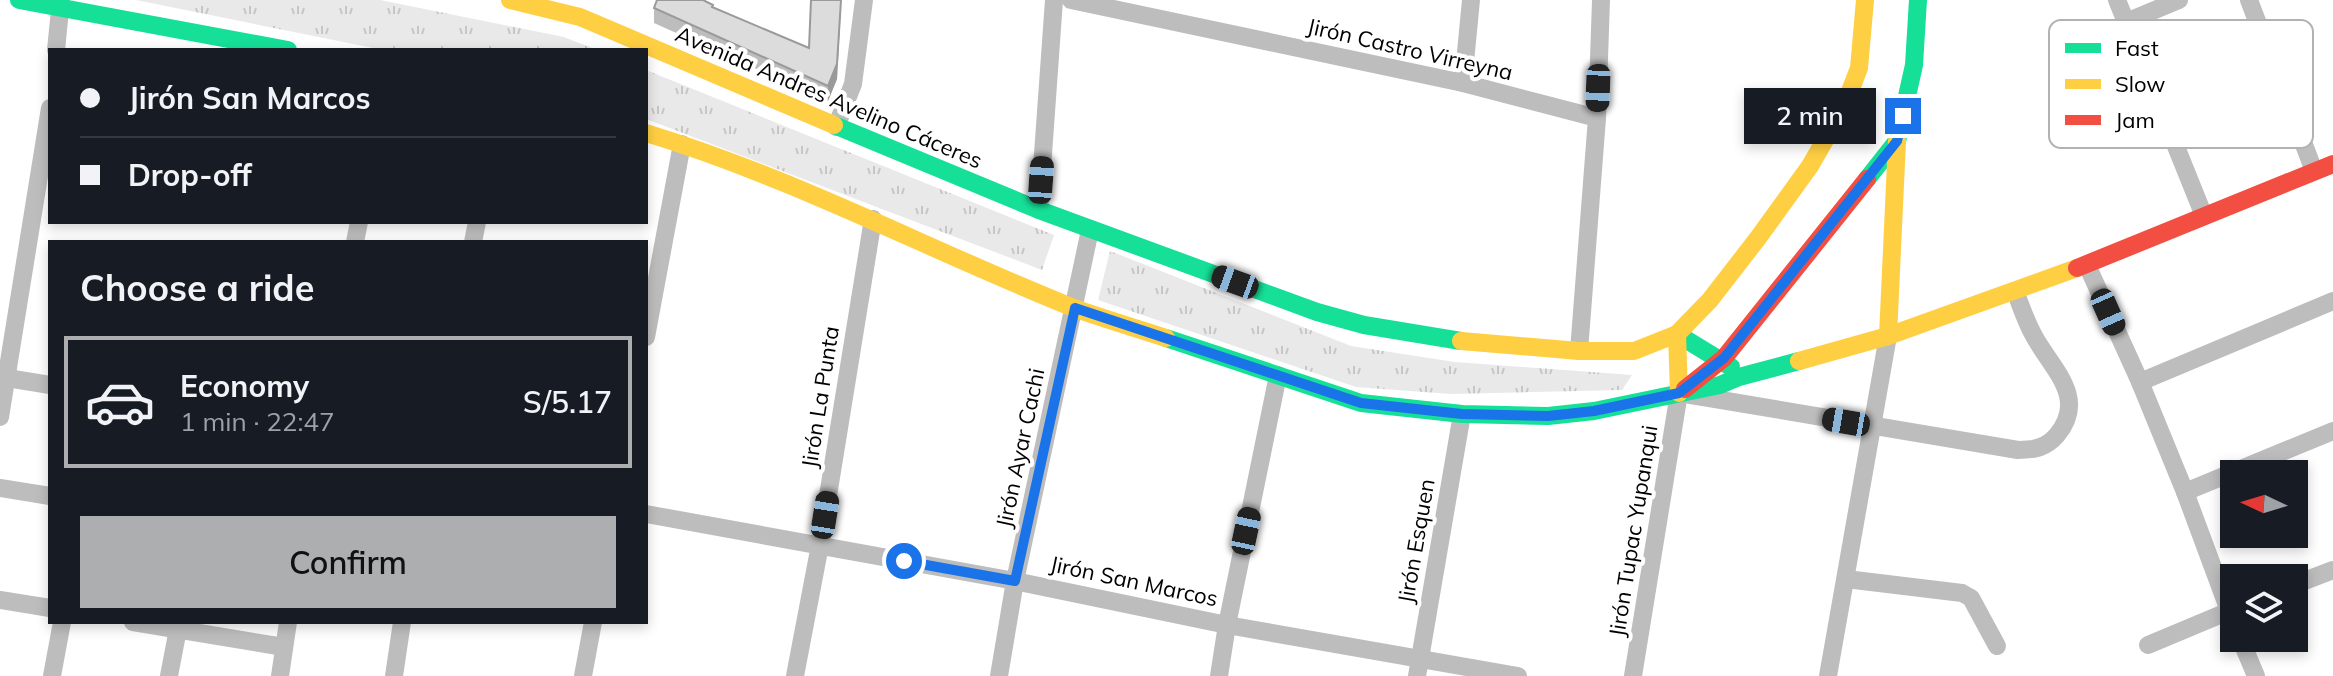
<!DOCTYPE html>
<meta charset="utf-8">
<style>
:root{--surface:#171b24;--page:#242831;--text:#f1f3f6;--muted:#9ea1a6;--line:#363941;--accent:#adaeaf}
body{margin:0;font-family:Mulish,sans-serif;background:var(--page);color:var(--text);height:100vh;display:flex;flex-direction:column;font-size:30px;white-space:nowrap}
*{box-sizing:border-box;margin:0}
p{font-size:26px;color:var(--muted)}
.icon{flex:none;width:44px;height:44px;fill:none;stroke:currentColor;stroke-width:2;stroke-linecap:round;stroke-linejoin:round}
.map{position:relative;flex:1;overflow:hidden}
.details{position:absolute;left:48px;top:240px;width:600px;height:384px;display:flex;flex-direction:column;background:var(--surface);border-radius:0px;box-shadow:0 4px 12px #0003}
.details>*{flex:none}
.banner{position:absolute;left:48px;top:48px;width:600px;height:176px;border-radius:0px;box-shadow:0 4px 12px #0003;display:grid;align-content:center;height:176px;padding:0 32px;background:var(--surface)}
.needle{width:52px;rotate:274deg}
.fabs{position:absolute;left:2220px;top:460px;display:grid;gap:16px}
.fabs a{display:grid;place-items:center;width:88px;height:88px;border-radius:0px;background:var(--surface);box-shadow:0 4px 12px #0003;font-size:40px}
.end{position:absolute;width:36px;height:36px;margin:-18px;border:10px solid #1a73e8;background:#fff;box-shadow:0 0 0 4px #fff}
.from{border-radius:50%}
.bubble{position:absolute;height:56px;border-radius:0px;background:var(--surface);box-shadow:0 4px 12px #0003;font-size:26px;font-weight:600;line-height:56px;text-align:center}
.car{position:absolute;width:24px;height:48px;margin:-24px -12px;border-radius:10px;box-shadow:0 0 6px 2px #0007;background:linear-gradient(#222 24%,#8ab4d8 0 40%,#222 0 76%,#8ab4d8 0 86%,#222 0)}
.banner b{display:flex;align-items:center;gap:28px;height:76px;font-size:30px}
.banner b+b{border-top:2px solid var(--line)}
.banner i{width:20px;height:20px;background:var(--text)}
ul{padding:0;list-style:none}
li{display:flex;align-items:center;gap:24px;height:132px;margin:0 16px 12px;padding:0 16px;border:4px solid transparent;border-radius:0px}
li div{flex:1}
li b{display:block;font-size:30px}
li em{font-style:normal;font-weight:600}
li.current{border-color:var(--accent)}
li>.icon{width:72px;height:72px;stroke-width:1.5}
h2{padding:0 32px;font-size:36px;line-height:96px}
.primary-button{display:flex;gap:16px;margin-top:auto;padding:16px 32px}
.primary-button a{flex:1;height:92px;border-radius:0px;background:var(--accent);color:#111;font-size:32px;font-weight:600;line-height:92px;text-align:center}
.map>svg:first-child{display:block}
.park{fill:url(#park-tufts)}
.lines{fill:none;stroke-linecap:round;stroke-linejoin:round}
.street{stroke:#bdbdbd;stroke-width:18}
.fast{stroke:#16e098;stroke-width:18}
.slow{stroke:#ffcf43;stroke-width:18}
.jam{stroke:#f24e42;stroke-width:18}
.wall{fill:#bdbdbd}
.shaded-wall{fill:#9a9a9a}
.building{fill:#dcdcdc;stroke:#9a9a9a;stroke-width:2}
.route{stroke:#1a73e8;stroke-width:10}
.labels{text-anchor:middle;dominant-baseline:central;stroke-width:8;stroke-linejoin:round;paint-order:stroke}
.street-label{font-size:22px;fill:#000;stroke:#fff}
.key{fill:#fff;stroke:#b2b2b2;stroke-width:2}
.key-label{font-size:22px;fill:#000}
</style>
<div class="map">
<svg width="2333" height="676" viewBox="0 0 2333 676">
<defs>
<pattern id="park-tufts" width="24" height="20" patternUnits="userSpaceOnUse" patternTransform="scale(2)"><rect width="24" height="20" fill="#e9e9e9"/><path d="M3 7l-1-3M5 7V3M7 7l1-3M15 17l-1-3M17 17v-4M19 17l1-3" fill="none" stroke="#c6c6c6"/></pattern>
</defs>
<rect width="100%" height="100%" fill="#fff"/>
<g class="park">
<path d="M 136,0 L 380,0 L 564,37 L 597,50 L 383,50 Z"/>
<path d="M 646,70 L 1054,235 L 1042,270 L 646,119 Z"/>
<path d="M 1110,251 L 1351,346 L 1455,362 L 1632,375 L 1622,390 L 1451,394 L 1356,387 L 1098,300 Z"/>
</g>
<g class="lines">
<g class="street">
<path d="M 1071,0 L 1463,83 L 1597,118"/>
<path d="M 2117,0 L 2204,216"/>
<path d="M 2249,0 L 2314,171"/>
<path d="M 2126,22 L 2179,0"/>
<path d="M 56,50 L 61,0"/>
<path d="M 1463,83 L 1471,0"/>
<path d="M 836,127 L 853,84 L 864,0"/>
<path d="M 1039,210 L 1054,0"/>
<path d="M 355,242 L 359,222"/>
<path d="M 473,242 L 477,222"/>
<path d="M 2087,265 L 2140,382 L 2185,492 L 2234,624"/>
<path d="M 646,337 L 682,144"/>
<path d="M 1579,351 L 1597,118 L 1601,0"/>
<path d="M 7,378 L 50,385"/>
<path d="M 2140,382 L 2333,301"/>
<path d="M 0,417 L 50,108"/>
<path d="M 0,488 L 50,496"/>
<path d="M 2185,492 L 2333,431"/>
<path d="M 646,514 L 1015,581 L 1227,625 L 1518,676"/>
<path d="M 1846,579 L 1962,593 L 1971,598 L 1997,646"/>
<path d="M 2294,585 L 2333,570"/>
<path d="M 0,600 L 50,608"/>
<path d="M 133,622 L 284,647"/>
<path d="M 2240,638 L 2256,676"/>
<path d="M 2148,645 L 2234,609"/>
<path d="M 52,676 L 62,622"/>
<path d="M 169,676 L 178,629"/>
<path d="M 280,676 L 288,622"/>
<path d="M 394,676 L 402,622"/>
<path d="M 583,676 L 593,622"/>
<path d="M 795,676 L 820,545 L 873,219"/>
<path d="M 999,676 L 1015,581 L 1090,230"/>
<path d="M 1219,676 L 1227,625 L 1278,375"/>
<path d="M 1417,676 L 1462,414"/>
<path d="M 1633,676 L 1679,393 L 2018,450 C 2034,450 2046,448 2057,435 C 2088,398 2052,369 2034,336 C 2026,322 2021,306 2015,291"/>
<path d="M 1828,676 L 1888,336"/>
</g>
<g class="fast">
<path d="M 19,0 L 288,50"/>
<path d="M 834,125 L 1039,210 L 1317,312 L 1364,325 L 1461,341"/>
<path d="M 1867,179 L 1897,141 L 1914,65 L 1918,0"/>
<path d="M 1677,334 L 1731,367"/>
<path d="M 1166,338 L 1361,403 L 1462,414 L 1548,416 L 1594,411 L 1720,385 L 1739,377 L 1799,361"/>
</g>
<g class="slow">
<path d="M 510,0 L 580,17 L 834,125"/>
<path d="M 646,133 C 794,178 931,251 1074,308 C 1104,319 1136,328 1166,338"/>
<path d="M 1677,334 L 1679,393"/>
<path d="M 1888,336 L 1897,141"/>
<path d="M 1461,341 L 1579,351 L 1634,351 L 1677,334 L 1710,300 L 1758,238 L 1810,166 L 1844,107 L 1859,68 L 1865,0"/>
<path d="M 1799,361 L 1888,336 L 2077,268"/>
</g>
<g class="jam">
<path d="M 2077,268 L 2333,164"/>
<path d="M 1685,389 L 1724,358 L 1867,179"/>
</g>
</g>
<path class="wall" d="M 654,8 L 713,8 L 809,48 L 841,8 L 837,79 L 828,101 L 654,23 Z"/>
<path class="shaded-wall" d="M 841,0 L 837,79 L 828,101 L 828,86 Z"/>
<path class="building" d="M 657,0 L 703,0 L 713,5 L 712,7 L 809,48 L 811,0 L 841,0 L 837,64 L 828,86 L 654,8 Z"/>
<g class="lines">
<path class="route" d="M 904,561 L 1015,581 L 1075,308 L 1361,403 L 1462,414 L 1548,416 L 1594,411 L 1679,393 L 1724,358 L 1897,141 L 1903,116"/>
</g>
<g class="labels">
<g class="street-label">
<text transform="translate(1410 49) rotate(13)">Jirón Castro Virreyna</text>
<text transform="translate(829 97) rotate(23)">Avenida Andres Avelino Cáceres</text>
<text transform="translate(820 397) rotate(-81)">Jirón La Punta</text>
<text transform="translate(1020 448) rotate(-78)">Jirón Ayar Cachi</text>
<text transform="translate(1633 531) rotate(-81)">Jirón Tupac Yupanqui</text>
<text transform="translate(1416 541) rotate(-80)">Jirón Esquen</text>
<text transform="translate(1134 581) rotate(12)">Jirón San Marcos</text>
</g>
</g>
<rect x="2049" y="20" width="264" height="128" rx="12" class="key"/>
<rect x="2065" y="43" width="36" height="10" fill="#16e098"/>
<rect x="2065" y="79" width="36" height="10" fill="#ffcf43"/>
<rect x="2065" y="115" width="36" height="10" fill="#f24e42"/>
<g class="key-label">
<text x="2115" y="56">Fast</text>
<text x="2115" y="92">Slow</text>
<text x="2115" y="128">Jam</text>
</g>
</svg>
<div class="fabs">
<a><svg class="needle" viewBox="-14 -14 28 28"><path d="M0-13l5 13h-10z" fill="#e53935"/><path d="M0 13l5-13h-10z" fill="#9ea1a6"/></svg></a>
<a><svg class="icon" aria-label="layers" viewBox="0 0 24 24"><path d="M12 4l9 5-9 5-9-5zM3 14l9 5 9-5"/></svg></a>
</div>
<i class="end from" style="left:904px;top:561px"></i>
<i class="end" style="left:1903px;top:116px"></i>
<div class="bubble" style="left:1744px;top:88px;width:132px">2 min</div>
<i class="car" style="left:1598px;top:88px;rotate:182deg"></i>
<i class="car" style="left:1041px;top:180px;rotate:4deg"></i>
<i class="car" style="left:1235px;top:282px;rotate:290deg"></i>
<i class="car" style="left:2108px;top:312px;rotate:156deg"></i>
<i class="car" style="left:1846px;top:422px;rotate:280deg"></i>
<i class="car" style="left:825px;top:515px;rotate:9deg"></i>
<i class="car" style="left:1246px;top:531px;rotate:12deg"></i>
<div class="banner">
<b><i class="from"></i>Jirón San Marcos</b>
<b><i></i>Drop-off</b>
</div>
<section class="details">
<h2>Choose a ride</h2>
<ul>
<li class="current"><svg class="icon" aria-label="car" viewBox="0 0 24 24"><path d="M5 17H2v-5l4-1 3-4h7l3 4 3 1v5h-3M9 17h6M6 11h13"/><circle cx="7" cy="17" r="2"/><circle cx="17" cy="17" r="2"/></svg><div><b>Economy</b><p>1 min · 22:47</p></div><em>S/5.17</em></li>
</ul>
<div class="primary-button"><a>Confirm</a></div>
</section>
</div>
